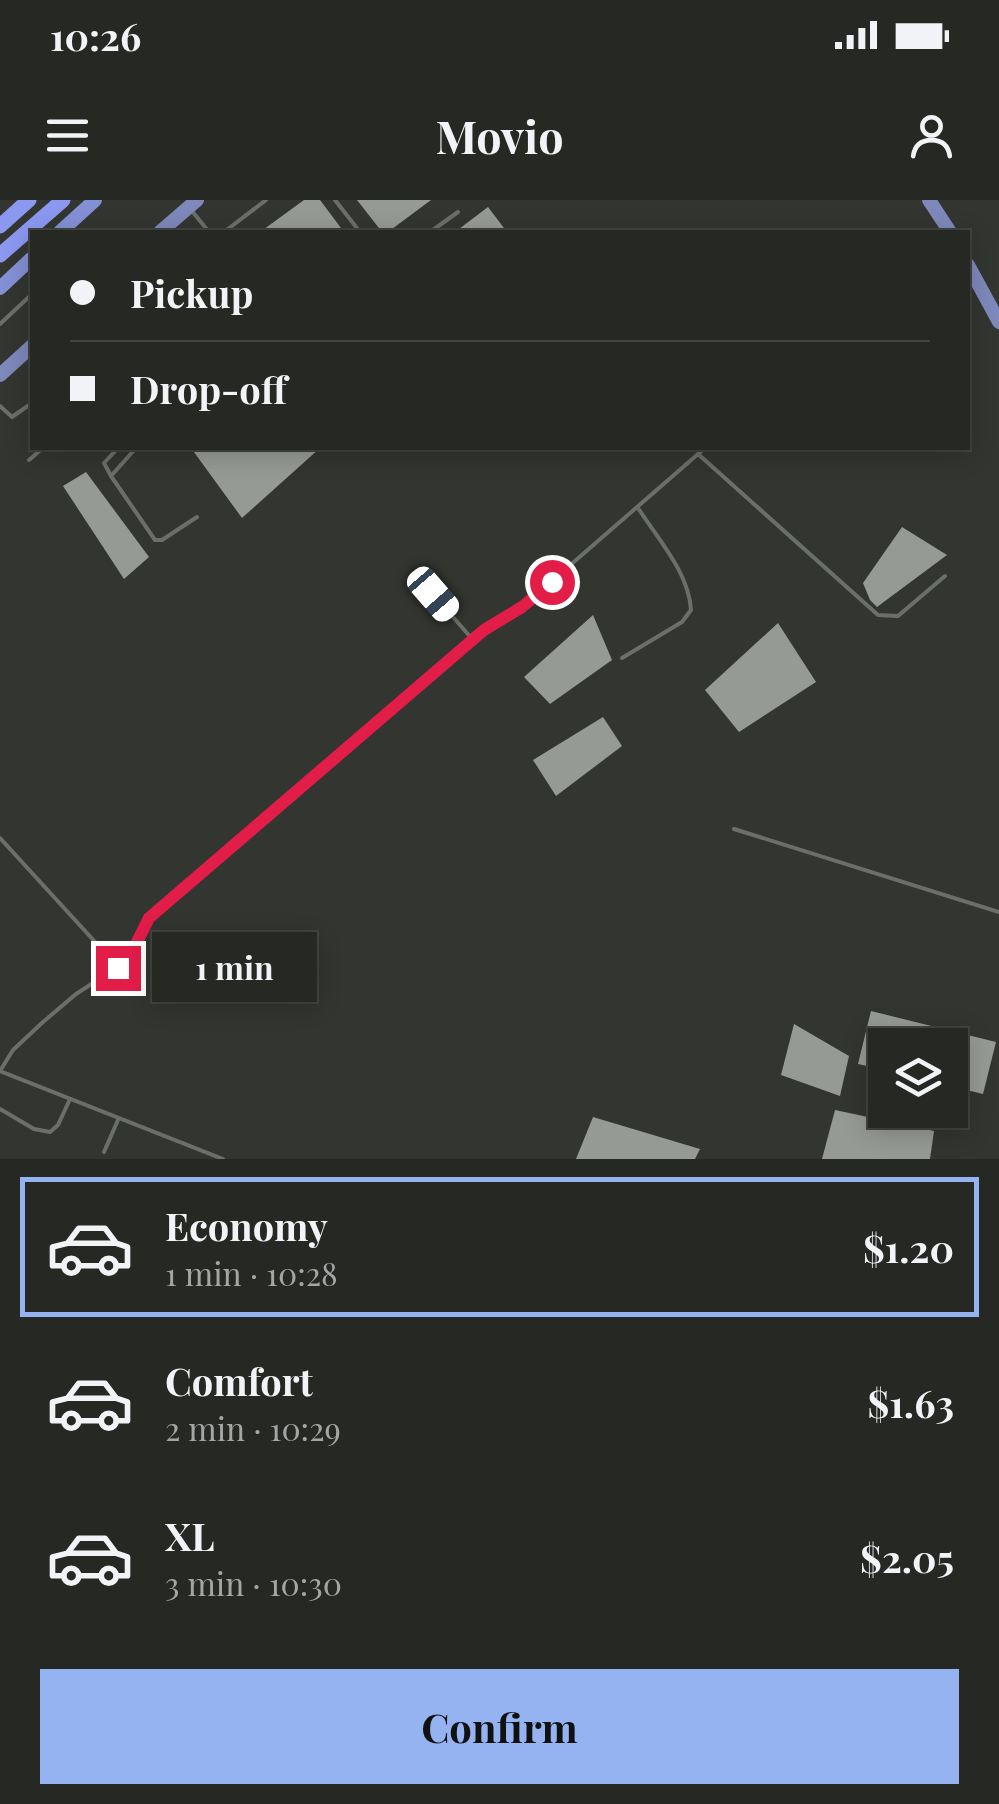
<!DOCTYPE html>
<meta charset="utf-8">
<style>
:root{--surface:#262824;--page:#2e302c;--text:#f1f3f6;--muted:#a4a6a6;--line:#424441;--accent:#95b2f1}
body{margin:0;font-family:"Playfair Display",serif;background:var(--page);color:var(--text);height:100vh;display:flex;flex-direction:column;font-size:38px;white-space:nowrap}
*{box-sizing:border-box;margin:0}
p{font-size:32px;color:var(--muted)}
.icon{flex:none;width:55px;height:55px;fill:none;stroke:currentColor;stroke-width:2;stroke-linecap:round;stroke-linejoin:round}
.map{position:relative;height:959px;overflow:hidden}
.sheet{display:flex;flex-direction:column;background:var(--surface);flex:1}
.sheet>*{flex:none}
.top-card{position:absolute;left:30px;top:30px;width:940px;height:220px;border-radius:0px;box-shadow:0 5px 25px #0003,0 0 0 2px var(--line);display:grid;align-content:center;height:220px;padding:0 40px;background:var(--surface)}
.controls{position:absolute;left:868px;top:828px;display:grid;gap:20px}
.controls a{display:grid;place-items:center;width:100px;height:100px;border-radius:0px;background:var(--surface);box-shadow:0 5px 25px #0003,0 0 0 2px var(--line);font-size:50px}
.end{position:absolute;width:45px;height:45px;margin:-22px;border:12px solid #e11d48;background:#fff;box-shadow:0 0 0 5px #fff}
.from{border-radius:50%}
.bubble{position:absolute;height:70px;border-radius:0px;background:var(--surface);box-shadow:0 5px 25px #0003,0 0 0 2px var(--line);font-size:32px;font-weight:700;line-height:70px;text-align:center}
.car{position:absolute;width:30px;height:60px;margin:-30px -15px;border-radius:12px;box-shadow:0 0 8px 2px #0007;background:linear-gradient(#fff 24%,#345 0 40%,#fff 0 76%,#345 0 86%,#fff 0)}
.top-card b{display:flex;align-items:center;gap:35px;height:95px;font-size:38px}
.top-card b+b{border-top:2px solid var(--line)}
.top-card i{width:25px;height:25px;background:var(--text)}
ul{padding:18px 0 0;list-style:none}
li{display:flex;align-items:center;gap:30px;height:140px;margin:0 20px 15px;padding:0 20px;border:5px solid transparent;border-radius:0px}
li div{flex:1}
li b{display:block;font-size:38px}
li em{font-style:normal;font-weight:700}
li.selected{border-color:var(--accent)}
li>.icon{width:90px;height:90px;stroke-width:1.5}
.action{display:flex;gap:20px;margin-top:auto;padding:20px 40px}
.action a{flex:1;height:115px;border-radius:0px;background:var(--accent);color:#111;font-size:40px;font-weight:700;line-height:115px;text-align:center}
.status{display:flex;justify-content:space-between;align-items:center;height:70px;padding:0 50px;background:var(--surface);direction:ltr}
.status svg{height:28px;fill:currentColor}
header{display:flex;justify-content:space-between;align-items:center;height:130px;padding:0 40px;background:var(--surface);font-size:45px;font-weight:700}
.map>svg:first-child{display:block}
.building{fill:#969a94}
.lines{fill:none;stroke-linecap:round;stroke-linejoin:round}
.service{stroke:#6b6f69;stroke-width:4}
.primary{stroke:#7e88ba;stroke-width:14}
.trunk{stroke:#8490d5;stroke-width:14}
.motorway{stroke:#8a98f0;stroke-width:15}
.route{stroke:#e11d48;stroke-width:12}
</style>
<div class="status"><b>10:26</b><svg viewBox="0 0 49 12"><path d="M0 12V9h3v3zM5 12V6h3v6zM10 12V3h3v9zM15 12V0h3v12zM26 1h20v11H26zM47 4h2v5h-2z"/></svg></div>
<header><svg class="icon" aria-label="menu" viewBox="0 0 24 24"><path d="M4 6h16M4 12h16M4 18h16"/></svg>Movio<svg class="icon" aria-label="person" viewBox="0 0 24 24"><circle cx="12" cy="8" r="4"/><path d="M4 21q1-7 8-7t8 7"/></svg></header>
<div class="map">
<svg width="999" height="959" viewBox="0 0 999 959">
<rect width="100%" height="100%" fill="#323530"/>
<g class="building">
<path d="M 304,0 L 320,0 L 344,32 L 260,32 Z"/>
<path d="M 357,0 L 431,0 L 388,32 L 382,32 Z"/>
<path d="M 488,7 L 507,32 L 455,32 Z"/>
<path d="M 191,248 L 320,248 L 242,318 Z"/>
<path d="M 86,272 L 149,357 L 124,379 L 63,286 Z"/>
<path d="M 902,327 L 947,355 L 877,407 L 870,400 L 863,383 Z"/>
<path d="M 593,415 L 612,460 L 550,504 L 524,477 Z"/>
<path d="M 778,423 L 816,482 L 739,532 L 705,490 Z"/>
<path d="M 603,517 L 622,546 L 556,596 L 533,560 Z"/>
<path d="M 871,811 L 996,842 L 983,894 L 950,886 L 950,845 L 885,845 L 885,870 L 858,864 Z"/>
<path d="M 794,824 L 849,856 L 840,896 L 781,875 Z"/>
<path d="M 835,910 L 934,931 L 930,959 L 822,959 Z"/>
<path d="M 593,917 L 700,949 L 695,959 L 576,959 Z"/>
</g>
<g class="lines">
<g class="service">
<path d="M 335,0 L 360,32"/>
<path d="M 192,11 L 209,32"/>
<path d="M 224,32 L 266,0"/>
<path d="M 430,32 L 458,12"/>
<path d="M 0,124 L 32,94"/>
<path d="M 0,206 L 12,217 L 32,203"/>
<path d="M 136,248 L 111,276 L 155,340 L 162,340 L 197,317"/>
<path d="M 698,254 L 878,415 L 898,416 L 945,376"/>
<path d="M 29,260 L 43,248"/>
<path d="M 111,276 L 104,263 L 118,248"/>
<path d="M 433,394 L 473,440"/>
<path d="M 622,458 L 682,422 L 691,410 C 689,373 658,339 638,308"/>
<path d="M 734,629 L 999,712"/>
<path d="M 0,638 L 119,768"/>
<path d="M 0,871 L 13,850 L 43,822 L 76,794 L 124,763 L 149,718 L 484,430 L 522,407 L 705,248"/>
<path d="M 0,871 L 223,959"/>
<path d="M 0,909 L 34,929 L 50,932 L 58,925 L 70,899"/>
<path d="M 104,952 L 118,920"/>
</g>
<g class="primary">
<path d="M 929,0 L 950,32"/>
<path d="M 160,32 L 197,0"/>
<path d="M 968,65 L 999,122"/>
<path d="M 0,175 L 32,146"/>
</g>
<g class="trunk">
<path d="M 60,32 L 95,0"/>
<path d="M 0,88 L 32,58"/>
</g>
<g class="motorway">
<path d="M 0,26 L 29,0"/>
<path d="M 0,55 L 63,0"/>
</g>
</g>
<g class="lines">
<path class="route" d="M 118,768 L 130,756 L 149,718 L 484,430 L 522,407 L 552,382"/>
</g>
</svg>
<div class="controls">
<a><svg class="icon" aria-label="layers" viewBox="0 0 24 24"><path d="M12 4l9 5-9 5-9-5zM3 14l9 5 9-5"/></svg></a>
</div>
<i class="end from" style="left:552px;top:382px"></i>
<i class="end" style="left:118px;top:768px"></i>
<div class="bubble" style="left:152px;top:732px;width:165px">1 min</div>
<i class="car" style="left:433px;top:394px;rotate:139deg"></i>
<div class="top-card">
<b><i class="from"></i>Pickup</b>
<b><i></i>Drop-off</b>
</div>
</div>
<section class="sheet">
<ul>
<li class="selected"><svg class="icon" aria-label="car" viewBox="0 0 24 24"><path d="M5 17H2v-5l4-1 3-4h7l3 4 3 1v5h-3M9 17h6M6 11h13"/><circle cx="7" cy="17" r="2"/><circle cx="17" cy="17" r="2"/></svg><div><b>Economy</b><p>1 min · 10:28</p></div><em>$1.20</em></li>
<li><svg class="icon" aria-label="car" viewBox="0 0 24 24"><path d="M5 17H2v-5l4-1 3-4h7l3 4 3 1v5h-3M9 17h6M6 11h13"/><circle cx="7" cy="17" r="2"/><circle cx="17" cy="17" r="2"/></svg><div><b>Comfort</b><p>2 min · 10:29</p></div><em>$1.63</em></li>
<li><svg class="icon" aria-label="car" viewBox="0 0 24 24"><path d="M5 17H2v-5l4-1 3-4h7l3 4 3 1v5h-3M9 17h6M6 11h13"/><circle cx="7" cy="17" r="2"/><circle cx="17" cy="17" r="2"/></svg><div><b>XL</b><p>3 min · 10:30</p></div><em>$2.05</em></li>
</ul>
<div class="action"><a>Confirm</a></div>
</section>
